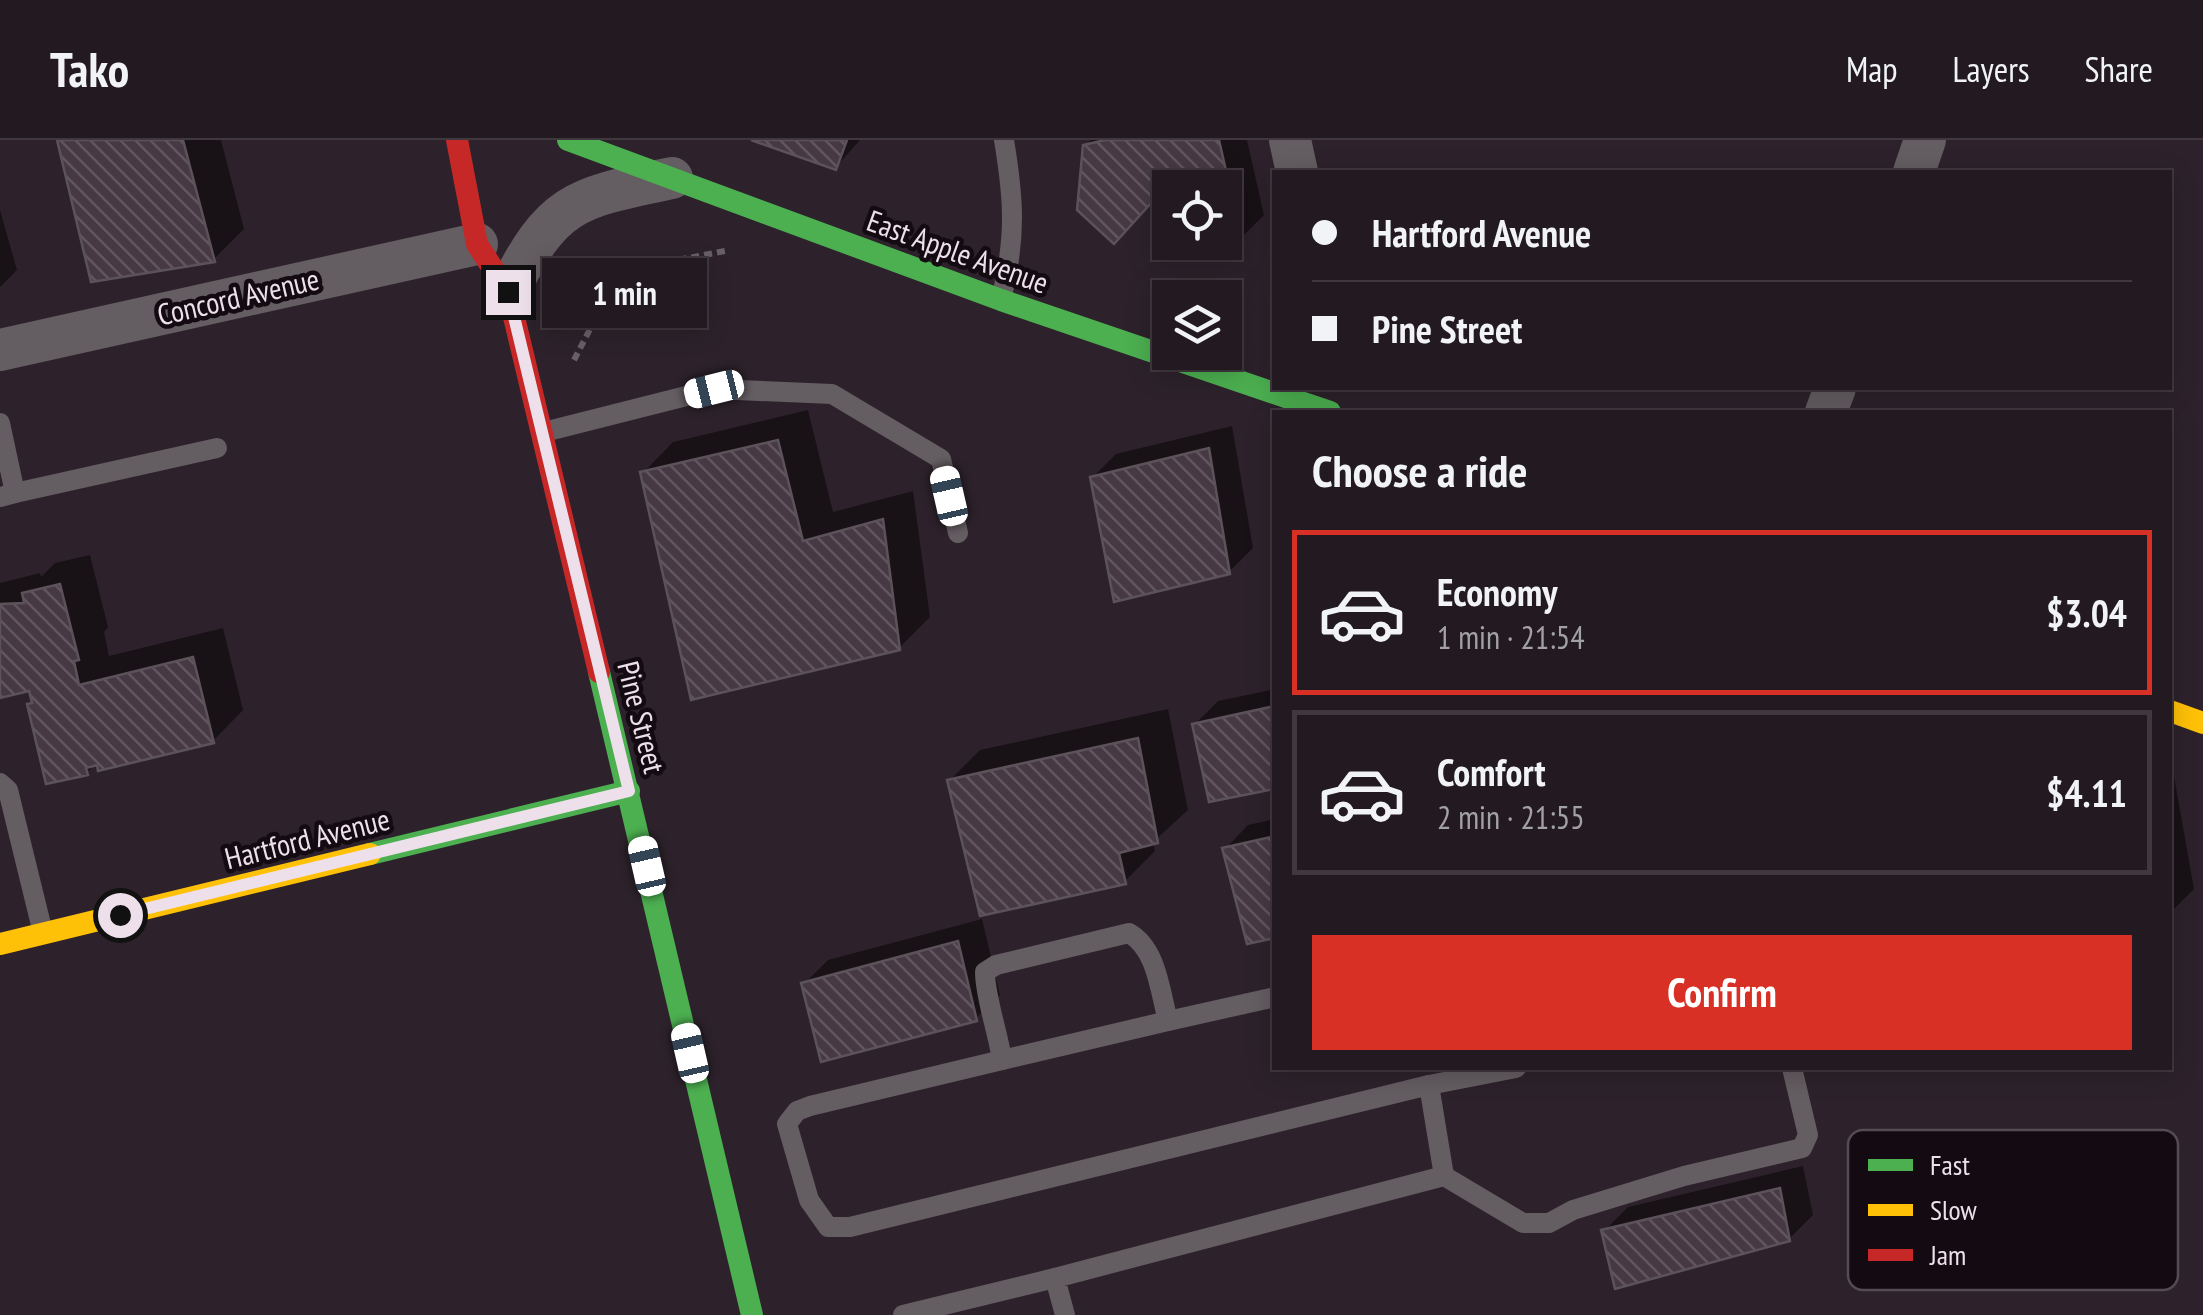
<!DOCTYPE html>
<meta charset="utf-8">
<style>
:root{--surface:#221a20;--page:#2a2329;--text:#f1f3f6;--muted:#a2a1a5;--line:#3f383e;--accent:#d93025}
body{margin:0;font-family:"PT Sans Narrow",sans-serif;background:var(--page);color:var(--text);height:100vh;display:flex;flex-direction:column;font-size:38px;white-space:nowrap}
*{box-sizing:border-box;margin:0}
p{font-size:32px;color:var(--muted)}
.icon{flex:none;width:55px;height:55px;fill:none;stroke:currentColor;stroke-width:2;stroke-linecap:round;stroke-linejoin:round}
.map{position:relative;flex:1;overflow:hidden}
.side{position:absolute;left:1272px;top:270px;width:900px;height:660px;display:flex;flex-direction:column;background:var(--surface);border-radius:0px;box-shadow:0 5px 25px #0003,0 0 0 2px var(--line)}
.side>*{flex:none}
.guide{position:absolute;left:1272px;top:30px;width:900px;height:220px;border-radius:0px;box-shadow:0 5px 25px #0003,0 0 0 2px var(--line);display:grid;align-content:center;height:220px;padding:0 40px;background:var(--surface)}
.buttons{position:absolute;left:1152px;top:30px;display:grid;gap:20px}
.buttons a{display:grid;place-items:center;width:90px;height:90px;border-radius:0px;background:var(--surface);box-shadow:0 5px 25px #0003,0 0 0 2px var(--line);font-size:50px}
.end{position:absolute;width:45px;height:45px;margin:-22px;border:12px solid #eee0eb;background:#111;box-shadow:0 0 0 5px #111}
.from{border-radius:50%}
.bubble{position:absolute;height:70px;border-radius:0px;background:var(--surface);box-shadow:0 5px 25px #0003,0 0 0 2px var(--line);font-size:32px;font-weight:700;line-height:70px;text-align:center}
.car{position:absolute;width:30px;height:60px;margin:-30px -15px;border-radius:12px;box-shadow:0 0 8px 2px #0007;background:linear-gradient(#fff 24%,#345 0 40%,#fff 0 76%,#345 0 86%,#fff 0)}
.guide b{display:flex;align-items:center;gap:35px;height:95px;font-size:38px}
.guide b+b{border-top:2px solid var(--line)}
.guide i{width:25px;height:25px;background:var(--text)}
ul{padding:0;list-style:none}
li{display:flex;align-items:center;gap:30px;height:165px;margin:0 20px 15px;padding:0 20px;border:5px solid var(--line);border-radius:0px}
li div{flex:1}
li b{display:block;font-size:38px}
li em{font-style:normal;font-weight:700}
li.active{border-color:var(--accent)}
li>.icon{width:90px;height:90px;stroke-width:1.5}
h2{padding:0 40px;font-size:45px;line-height:120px}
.primary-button{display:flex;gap:20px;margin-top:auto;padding:20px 40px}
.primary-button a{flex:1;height:115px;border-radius:0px;background:var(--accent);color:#fff;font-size:40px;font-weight:700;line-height:115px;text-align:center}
header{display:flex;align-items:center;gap:60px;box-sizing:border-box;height:140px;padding:0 50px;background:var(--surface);border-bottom:2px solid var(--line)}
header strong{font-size:48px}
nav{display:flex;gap:55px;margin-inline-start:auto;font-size:35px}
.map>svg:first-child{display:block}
.shadow{fill:#0007}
.building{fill:url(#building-back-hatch);stroke:#5c525a;stroke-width:2.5}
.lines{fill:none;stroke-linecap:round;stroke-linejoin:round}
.path{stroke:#686066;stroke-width:6;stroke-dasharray:8 5;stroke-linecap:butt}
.lane{stroke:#645d62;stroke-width:20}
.street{stroke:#645d62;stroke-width:42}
.fast{stroke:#4caf50;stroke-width:22}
.slow{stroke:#ffc107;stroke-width:22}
.jam{stroke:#c62828;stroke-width:22}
.route{stroke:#eee0eb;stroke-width:12}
.labels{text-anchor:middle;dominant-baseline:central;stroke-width:9;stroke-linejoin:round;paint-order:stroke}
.street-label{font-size:30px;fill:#eee0eb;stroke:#140b12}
.key{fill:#140b12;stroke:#554b53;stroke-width:2.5}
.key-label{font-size:28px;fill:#eee0eb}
</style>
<header>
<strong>Tako</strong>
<nav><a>Map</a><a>Layers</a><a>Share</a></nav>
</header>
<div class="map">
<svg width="2203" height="1175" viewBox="0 0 2203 1175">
<defs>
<pattern id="building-back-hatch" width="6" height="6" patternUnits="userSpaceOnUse" patternTransform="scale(2.5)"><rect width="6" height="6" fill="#473944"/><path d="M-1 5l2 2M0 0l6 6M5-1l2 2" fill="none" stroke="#62555f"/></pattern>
</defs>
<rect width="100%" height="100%" fill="#2d222b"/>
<g class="shadow">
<path d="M 59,0 L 221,0 L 244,89 L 214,119 Z"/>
<path d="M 759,0 L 860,0 L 836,27 Z"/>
<path d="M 1091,0 L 1247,0 L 1264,75 L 1240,99 L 1225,48 L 1172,39 L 1085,6 Z"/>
<path d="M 0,70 L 17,130 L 0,147 Z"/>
<path d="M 808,270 L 833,372 L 913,351 L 930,477 L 899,508 L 643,333 L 673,302 Z"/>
<path d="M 1232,286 L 1253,408 L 1229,432 L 1092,338 L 1116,314 Z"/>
<path d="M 90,415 L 108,487 L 104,492 L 109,516 L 223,488 L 243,570 L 213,601 L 96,623 L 87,632 L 30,565 L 34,561 L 31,548 L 0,556 L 0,443 L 40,433 L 41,437 L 55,423 Z"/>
<path d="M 1275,549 L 1275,646 L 1194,585 L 1218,561 Z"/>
<path d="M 1168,569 L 1188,670 L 1153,702 L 1155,711 L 1125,741 L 950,640 L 980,610 Z"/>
<path d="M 2170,614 L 2194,749 L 2170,773 Z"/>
<path d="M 1275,679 L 1275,796 L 1225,709 L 1248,685 Z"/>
<path d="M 982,779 L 1000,855 L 976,878 L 804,844 L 828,820 Z"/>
<path d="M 1803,1026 L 1813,1075 L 1789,1099 L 1604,1091 L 1628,1067 Z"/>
</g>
<g class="building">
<path d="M 57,0 L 183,0 L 215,122 L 91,142 Z"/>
<path d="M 751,0 L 847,0 L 836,30 Z"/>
<path d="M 1105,0 L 1219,0 L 1242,101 L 1196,111 L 1194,102 L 1225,102 L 1225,48 L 1178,48 L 1171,41 L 1114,104 L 1077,70 L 1083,5 Z"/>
<path d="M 778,300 L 803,401 L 883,379 L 900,510 L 691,560 L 640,332 Z"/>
<path d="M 1209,308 L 1230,434 L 1114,462 L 1090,337 Z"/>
<path d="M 60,444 L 79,520 L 74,521 L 79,545 L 193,517 L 214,603 L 98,631 L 97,625 L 86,628 L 88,635 L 46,644 L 27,564 L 32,563 L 29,551 L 0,558 L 0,464 L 24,463 L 22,453 Z"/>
<path d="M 1275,566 L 1275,649 L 1209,662 L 1192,584 Z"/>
<path d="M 1138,598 L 1158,703 L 1119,713 L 1126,744 L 980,776 L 947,640 Z"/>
<path d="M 1275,696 L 1275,798 L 1247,804 L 1222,708 Z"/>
<path d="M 958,801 L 977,881 L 821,922 L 801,843 Z"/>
<path d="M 1780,1048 L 1790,1101 L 1615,1149 L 1601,1090 Z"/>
</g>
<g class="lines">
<path class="path" d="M 574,220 L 614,143 L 651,125 L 725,111"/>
<g class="lane">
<path d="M 1002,156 C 1016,96 1014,60 1004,0"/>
<path d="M 0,283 L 15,353 L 0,357"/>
<path d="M 544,292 L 714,249 L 832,254 L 941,319 L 958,393"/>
<path d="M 15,353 L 217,308"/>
<path d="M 0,643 L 8,650 L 43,793"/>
<path d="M 1002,920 L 1168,881"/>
<path d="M 1429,945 L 1516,928"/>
<path d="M 1444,1036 L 1523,1083 L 1549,1083 L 1573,1070 L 1684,1036 L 1802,1008 L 1808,995 L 1792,928"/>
<path d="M 903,1175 L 1055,1138"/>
<path d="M 1065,1175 L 1055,1138 L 1444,1036 L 1429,945 L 850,1087 L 828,1087 L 809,1060 L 787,984 L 797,971 L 810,966 L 1002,920 C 998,892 985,857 985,832 L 996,825 L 1129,793 C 1157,809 1160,851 1168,881 L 1275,857"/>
</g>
<g class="street">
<path d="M 1290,0 L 1297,32"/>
<path d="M 1914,32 L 1925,0"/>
<path d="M 508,152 C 553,60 576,58 672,38"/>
<path d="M 0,210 L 477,104"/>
<path d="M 1826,272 L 1835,248"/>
</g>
<g class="fast">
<path d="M 568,0 L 1001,160 L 1330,272"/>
<path d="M 599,532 L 752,1175"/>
<path d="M 370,714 L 629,651"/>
</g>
<g class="slow">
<path d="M 2170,571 L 2203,583"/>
<path d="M 0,804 L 370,714"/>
</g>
<path class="jam" d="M 457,0 L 477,104 L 508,152 L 599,532"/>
</g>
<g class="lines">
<path class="route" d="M 120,775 L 629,651 L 508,152"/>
</g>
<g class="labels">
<g class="street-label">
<text transform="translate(958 111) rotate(20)">East Apple Avenue</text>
<text transform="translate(238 156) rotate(-13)">Concord Avenue</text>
<text transform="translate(642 577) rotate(76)">Pine Street</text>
<text transform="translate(307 698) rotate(-14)">Hartford Avenue</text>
</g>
</g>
<rect x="1848" y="990" width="330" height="160" rx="15" class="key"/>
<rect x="1868" y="1019" width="45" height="12" fill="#4caf50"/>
<rect x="1868" y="1064" width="45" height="12" fill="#ffc107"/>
<rect x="1868" y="1109" width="45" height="12" fill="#c62828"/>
<g class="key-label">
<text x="1930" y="1035">Fast</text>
<text x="1930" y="1080">Slow</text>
<text x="1930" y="1125">Jam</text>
</g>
</svg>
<div class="buttons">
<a><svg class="icon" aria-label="locate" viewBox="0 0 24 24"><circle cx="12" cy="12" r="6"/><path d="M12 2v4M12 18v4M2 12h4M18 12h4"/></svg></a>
<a><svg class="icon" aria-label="layers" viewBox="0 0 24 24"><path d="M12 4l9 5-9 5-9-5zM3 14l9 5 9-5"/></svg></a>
</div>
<i class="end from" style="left:120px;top:775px"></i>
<i class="end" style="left:508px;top:152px"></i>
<div class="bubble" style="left:542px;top:118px;width:165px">1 min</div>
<i class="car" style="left:714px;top:249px;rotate:256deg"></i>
<i class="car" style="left:949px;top:356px;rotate:347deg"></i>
<i class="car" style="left:647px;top:726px;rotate:347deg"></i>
<i class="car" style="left:690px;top:913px;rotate:347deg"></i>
<div class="guide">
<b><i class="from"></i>Hartford Avenue</b>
<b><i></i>Pine Street</b>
</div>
<section class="side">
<h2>Choose a ride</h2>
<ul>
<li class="active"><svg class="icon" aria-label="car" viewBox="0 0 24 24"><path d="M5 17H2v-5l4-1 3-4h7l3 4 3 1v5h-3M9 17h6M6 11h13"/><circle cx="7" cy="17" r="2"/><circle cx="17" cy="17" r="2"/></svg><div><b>Economy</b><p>1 min · 21:54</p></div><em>$3.04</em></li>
<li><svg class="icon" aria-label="car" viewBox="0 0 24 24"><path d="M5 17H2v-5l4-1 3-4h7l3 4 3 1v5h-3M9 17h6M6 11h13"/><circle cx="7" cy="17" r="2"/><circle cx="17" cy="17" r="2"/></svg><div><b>Comfort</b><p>2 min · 21:55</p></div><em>$4.11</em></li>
</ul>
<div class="primary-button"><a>Confirm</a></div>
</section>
</div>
